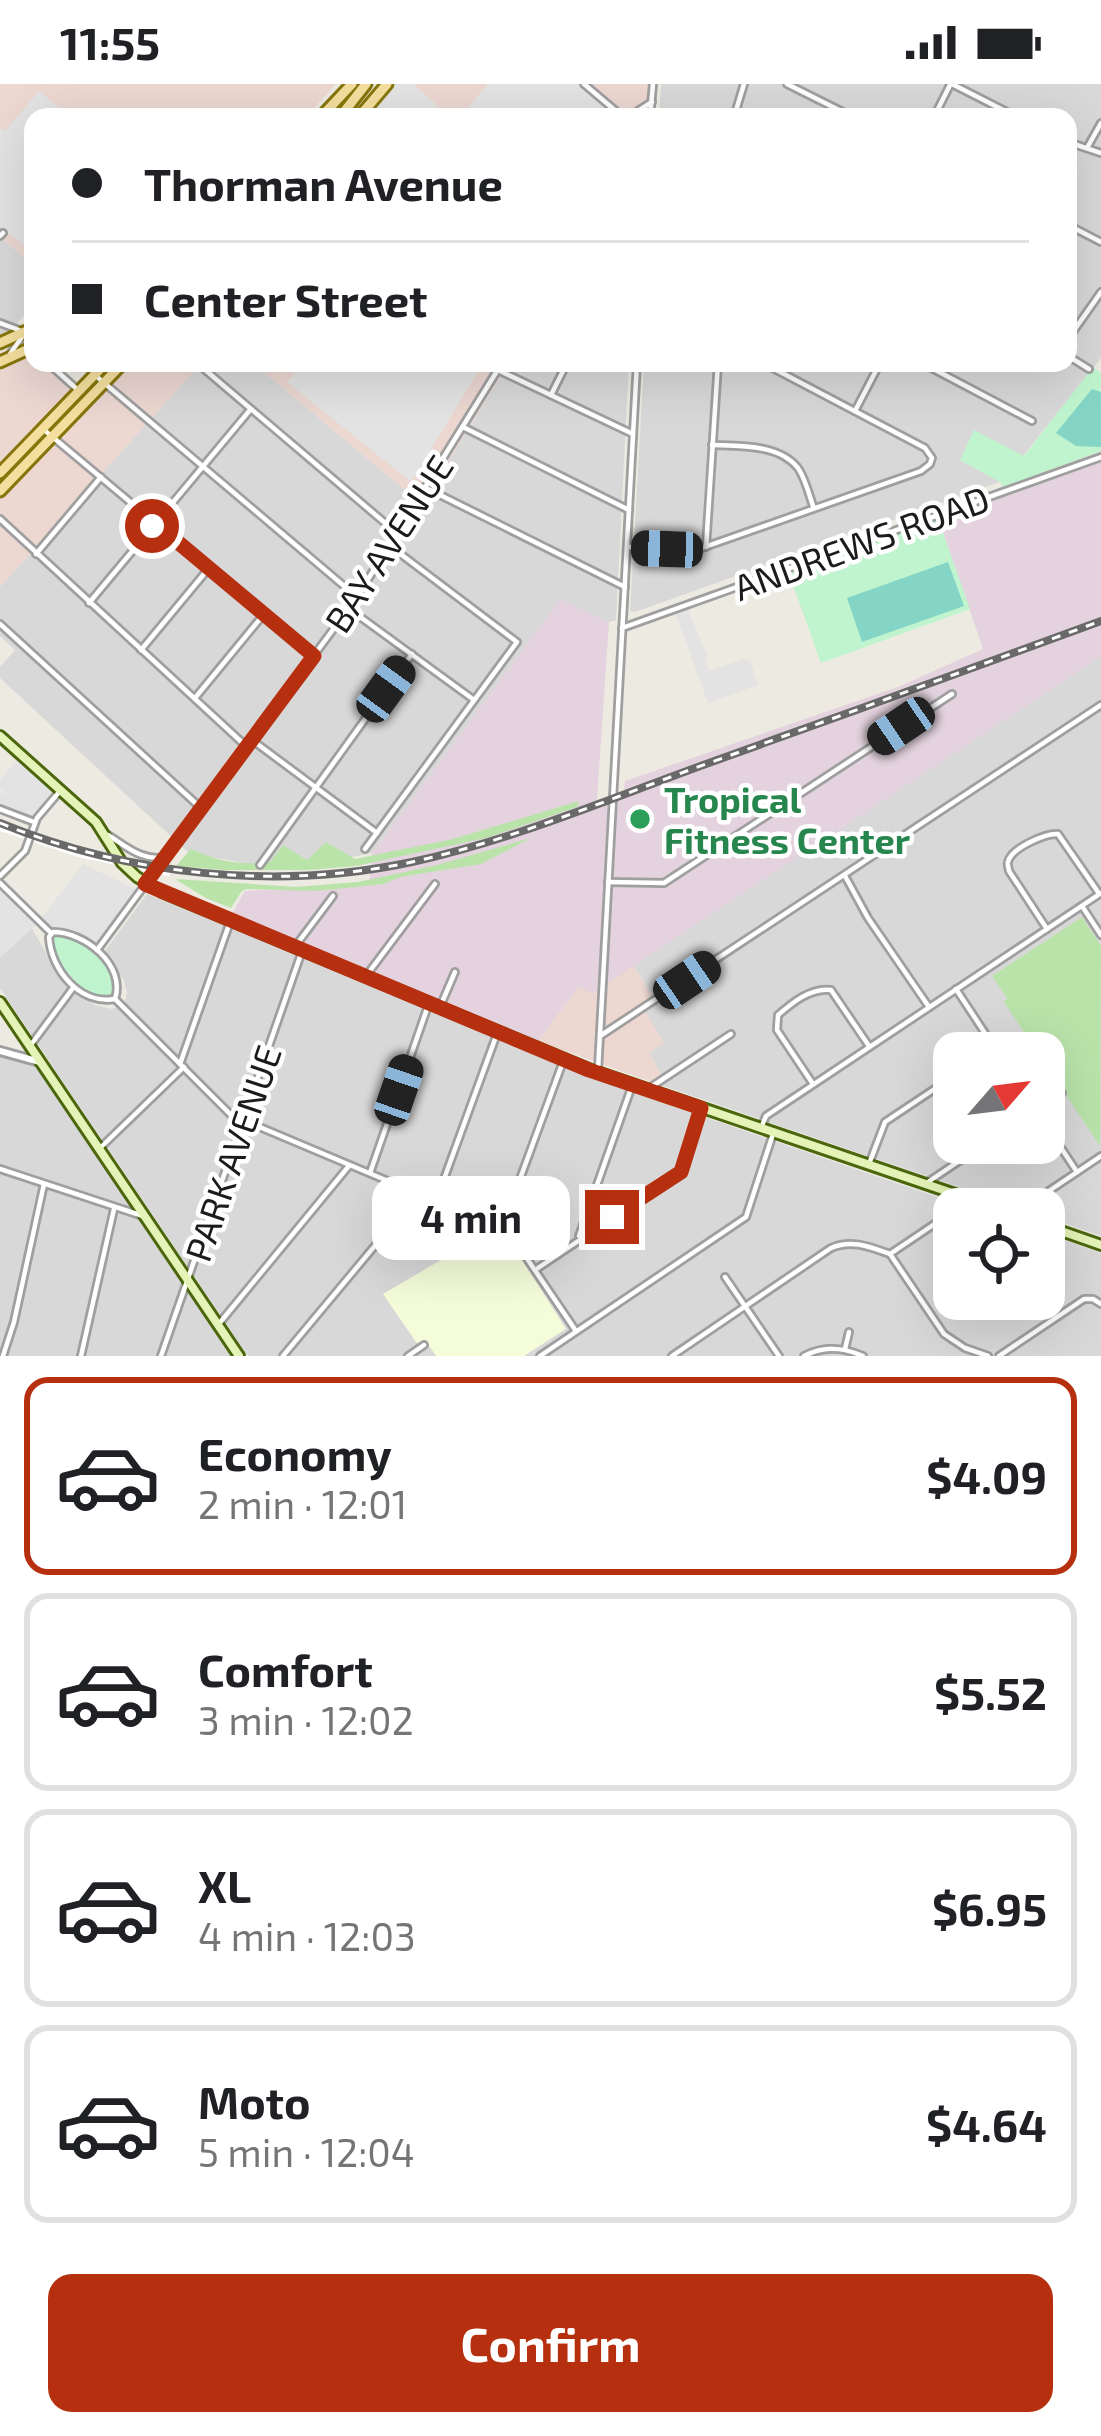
<!DOCTYPE html>
<meta charset="utf-8">
<style>
:root{--surface:#fff;--page:#f6f6f6;--text:#202124;--muted:#757577;--line:#e0e0e0;--accent:#b6300f}
body{margin:0;font-family:"Exo 2",sans-serif;background:var(--page);color:var(--text);height:100vh;display:flex;flex-direction:column;font-size:45px;white-space:nowrap}
*{box-sizing:border-box;margin:0}
p{font-size:39px;color:var(--muted)}
.icon{flex:none;width:66px;height:66px;fill:none;stroke:currentColor;stroke-width:2;stroke-linecap:round;stroke-linejoin:round}
.map{position:relative;height:1272px;overflow:hidden}
.details{display:flex;flex-direction:column;background:var(--surface);flex:1}
.details>*{flex:none}
.hud{position:absolute;left:24px;top:24px;width:1053px;height:264px;border-radius:24px;box-shadow:0 12px 48px #0002;display:grid;align-content:center;height:264px;padding:0 48px;background:var(--surface)}
.needle{width:78px;rotate:62deg}
.buttons{position:absolute;left:933px;top:948px;display:grid;gap:24px}
.buttons a{display:grid;place-items:center;width:132px;height:132px;border-radius:24px;background:var(--surface);box-shadow:0 12px 48px #0002;font-size:60px}
.end{position:absolute;width:54px;height:54px;margin:-27px;border:15px solid #b6300f;background:#fff;box-shadow:0 0 0 6px #fff}
.from{border-radius:50%}
.bubble{position:absolute;height:84px;border-radius:24px;background:var(--surface);box-shadow:0 12px 48px #0002;font-size:39px;font-weight:700;line-height:84px;text-align:center}
.car{position:absolute;width:36px;height:72px;margin:-36px -18px;border-radius:15px;box-shadow:0 0 9px 3px #0007;background:linear-gradient(#222 24%,#8ab4d8 0 40%,#222 0 76%,#8ab4d8 0 86%,#222 0)}
.hud b{display:flex;align-items:center;gap:42px;height:114px;font-size:45px}
.hud b+b{border-top:3px solid var(--line)}
.hud i{width:30px;height:30px;background:var(--text)}
ul{padding:21px 0 0;list-style:none}
li{display:flex;align-items:center;gap:36px;height:198px;margin:0 24px 18px;padding:0 24px;border:6px solid var(--line);border-radius:24px}
li div{flex:1}
li b{display:block;font-size:45px}
li em{font-style:normal;font-weight:700}
li.active{border-color:var(--accent)}
li>.icon{width:108px;height:108px;stroke-width:1.5}
.button{display:flex;gap:24px;margin-top:auto;padding:24px 48px}
.button a{flex:1;height:138px;border-radius:24px;background:var(--accent);color:#fff;font-size:48px;font-weight:700;line-height:138px;text-align:center}
.status{display:flex;justify-content:space-between;align-items:center;height:84px;padding:0 60px;background:var(--surface);direction:ltr}
.status svg{height:33px;fill:currentColor}
.map>svg:first-child{display:block}
.residential{fill:#d9d8d8;fill-rule:evenodd}
.commercial{fill:#ecd7d1}
.industrial{fill:#e4d3de}
.education{fill:#f5fcda}
.grass{fill:#bae3aa}
.park{fill:#bff4ce}
.pitch{fill:#84d5c6}
.parking{fill:#e3e3e3}
.pier{fill:#fff}
.lines{fill:none;stroke-linecap:round;stroke-linejoin:round}
.minor-casing{stroke:#9f9f9f;stroke-width:10}
.tertiary-casing{stroke:#9f9f9f;stroke-width:12}
.secondary-casing{stroke:#4b670d;stroke-width:14}
.primary-casing{stroke:#86760b;stroke-width:15}
.minor{stroke:#fff;stroke-width:4.5}
.tertiary{stroke:#fff;stroke-width:6}
.secondary{stroke:#e4f3b7;stroke-width:8}
.primary{stroke:#f4df9e;stroke-width:9}
.rail-casing{stroke:#696969;stroke-width:8}
.rail{stroke:#fff;stroke-width:3;stroke-dasharray:9;stroke-linecap:butt}
.route{stroke:#b6300f;stroke-width:15}
.leisure-dot{fill:#2e9e5b;stroke:#fff;stroke-width:4.5}
.labels{text-anchor:middle;dominant-baseline:central;stroke-width:9;stroke-linejoin:round;paint-order:stroke}
.street-label{font-size:36px;fill:#1b1b1b;stroke:#fff}
.leisure-label{font-size:36px;font-weight:bold;fill:#27864d;stroke:#fff;text-anchor:start}
</style>
<div class="status"><b>11:55</b><svg viewBox="0 0 49 12"><path d="M0 12V9h3v3zM5 12V6h3v6zM10 12V3h3v9zM15 12V0h3v12zM26 1h20v11H26zM47 4h2v5h-2z"/></svg></div>
<div class="map">
<svg width="1101" height="1272" viewBox="0 0 1101 1272">
<rect width="100%" height="100%" fill="#eceae1"/>
<g class="residential">
<path d="M 661,0 L 1101,0 L 1101,274 L 1023,372 L 960,376 L 1000,398 L 635,528 L 630,527 L 644,279 L 1068,279 L 1068,33 L 659,33 Z"/>
<path d="M 0,153 L 33,181 L 33,221 L 0,258 Z"/>
<path d="M 201,279 L 253,279 L 422,420 L 509,279 L 629,279 L 616,536 L 609,538 L 560,517 L 372,769 L 309,781 L 265,783 L 189,769 L 0,594 L 0,583 L 15,566 L 0,552 L 0,503 Z"/>
<path d="M 1101,572 L 1101,1152 L 1044,1132 L 1044,1125 L 1023,1125 L 652,998 L 661,990 L 649,969 L 642,923 L 654,914 L 633,881 ZM 954,969 L 1044,969 L 1044,1059 L 954,1059 Z"/>
<path d="M 147,810 L 672,1022 L 972,1125 L 954,1125 L 954,1215 L 1044,1215 L 1044,1149 L 1101,1169 L 1101,1272 L 248,1272 L 0,904 L 0,873 L 30,841 L 57,888 L 76,909 L 95,921 L 112,925 L 124,921 L 127,908 L 124,897 L 105,867 Z"/>
<path d="M 0,970 L 38,982 L 233,1272 L 0,1272 Z"/>
</g>
<g class="commercial">
<path d="M 0,0 L 336,0 L 306,33 L 33,33 L 33,181 L 0,153 Z"/>
<path d="M 394,0 L 653,0 L 654,33 L 366,33 Z"/>
<path d="M 32,270 L 33,279 L 42,279 L 71,307 L 0,380 L 0,286 Z"/>
<path d="M 130,279 L 185,279 L 194,287 L 0,503 L 0,415 Z"/>
<path d="M 253,279 L 509,279 L 422,420 Z"/>
<path d="M 633,881 L 654,914 L 643,923 L 664,959 L 649,969 L 661,991 L 652,998 L 538,957 L 580,902 L 592,910 Z"/>
</g>
<path class="industrial" d="M 1101,378 L 1101,572 L 592,910 L 579,903 L 538,957 L 232,830 L 245,807 L 369,801 L 372,769 L 560,516 L 609,538 L 597,716 L 624,707 L 625,697 L 898,603 L 983,565 L 939,436 Z"/>
<path class="education" d="M 492,1146 L 507,1152 L 566,1245 L 524,1272 L 436,1272 L 430,1263 L 416,1258 L 383,1210 Z"/>
<g class="grass">
<path d="M 579,717 L 577,723 L 486,754 L 356,782 L 309,786 L 225,786 L 176,782 L 191,765 C 217,777 241,782 270,778 L 283,761 L 307,776 L 326,758 L 355,775 L 453,755 Z"/>
<path d="M 531,754 L 481,780 L 400,793 L 384,800 L 317,807 L 246,805 L 241,808 L 231,824 L 206,814 L 175,795 L 296,803 L 358,798 L 437,781 Z"/>
<path d="M 1082,833 L 1101,862 L 1100,1062 L 1044,978 L 1044,969 L 1038,969 L 1004,918 L 1007,914 L 992,892 Z"/>
</g>
<g class="park">
<path d="M 1093,283 L 1101,289 L 1101,367 L 1003,403 L 1000,398 L 960,376 L 974,346 L 1024,372 Z"/>
<path d="M 938,435 L 970,525 L 821,579 L 787,484 Z"/>
<path d="M 54,849 C 86,856 122,875 114,914 C 77,917 58,886 50,853 Z"/>
</g>
<g class="pitch">
<path d="M 1092,305 L 1101,308 L 1101,363 L 1076,362 L 1056,349 Z"/>
<path d="M 948,478 L 964,522 L 862,558 L 847,514 Z"/>
</g>
<g class="parking">
<path d="M 387,0 L 413,0 L 450,33 L 359,33 Z"/>
<path d="M 488,0 L 584,0 L 624,33 L 461,33 Z"/>
<path d="M 39,7 L 70,33 L 33,33 L 33,169 L 0,142 L 0,44 L 5,47 Z"/>
<path d="M 304,279 L 483,279 L 411,398 L 287,298 Z"/>
<path d="M 688,525 L 708,574 L 705,576 L 709,587 L 745,575 L 750,577 L 758,601 L 708,619 L 676,530 Z"/>
<path d="M 21,672 L 60,707 L 35,737 L 0,725 L 0,707 L 11,716 L 0,704 L 0,696 Z"/>
<path d="M 83,780 L 140,807 L 97,866 L 83,855 L 51,849 L 39,838 L 0,874 L 0,799 L 39,837 Z"/>
</g>
<path class="pier" d="M 0,736 L 76,762 L 119,773 L 173,782 L 169,792 L 78,773 L 0,747 Z"/>
<g class="lines">
<defs>
<g id="minor">
<path d="M 584,0 L 623,33"/>
<path d="M 787,0 L 853,33"/>
<path d="M 952,0 L 1017,33"/>
<path d="M 620,30 L 633,30 L 652,18"/>
<path d="M 650,33 L 653,0"/>
<path d="M 734,33 L 744,0"/>
<path d="M 934,33 L 950,1"/>
<path d="M 1068,58 L 1101,69"/>
<path d="M 1087,64 L 1101,39"/>
<path d="M 1068,141 L 1101,158"/>
<path d="M 0,152 L 3,149"/>
<path d="M 0,239 L 19,246"/>
<path d="M 1068,255 L 1101,208"/>
<path d="M 10,270 L 24,250"/>
<path d="M 1068,272 L 1089,285"/>
<path d="M 48,279 L 79,307"/>
<path d="M 197,279 L 398,450"/>
<path d="M 922,279 L 1032,337"/>
<path d="M 498,286 L 633,350"/>
<path d="M 96,292 L 357,513"/>
<path d="M 551,311 L 567,279"/>
<path d="M 855,327 L 880,279"/>
<path d="M 463,343 L 629,426"/>
<path d="M 43,345 L 314,572"/>
<path d="M 712,361 C 740,362 779,360 798,384 C 805,394 809,410 813,422"/>
<path d="M 426,404 L 625,503"/>
<path d="M 0,435 L 247,663"/>
<path d="M 627,463 L 696,466 L 921,387 L 930,380 L 932,374 L 925,364 L 763,279"/>
<path d="M 706,463 L 718,279"/>
<path d="M 36,470 L 101,393"/>
<path d="M 89,519 L 250,326"/>
<path d="M 348,524 L 474,616"/>
<path d="M 0,540 L 202,725"/>
<path d="M 622,544 L 1101,373"/>
<path d="M 141,566 L 209,484"/>
<path d="M 195,614 L 264,530"/>
<path d="M 252,656 L 377,749"/>
<path d="M 0,725 L 34,738"/>
<path d="M 108,751 C 127,763 143,778 167,773"/>
<path d="M 365,765 L 517,558 L 390,462"/>
<path d="M 260,781 L 412,570"/>
<path d="M 0,792 L 25,767 L 37,734 L 60,707"/>
<path d="M 845,792 L 868,834 L 929,923"/>
<path d="M 608,798 L 664,799 L 952,610"/>
<path d="M 0,799 L 51,849"/>
<path d="M 1082,822 L 1101,851"/>
<path d="M 1047,845 L 1009,787 C 1009,784 1007,781 1008,778 C 1011,764 1046,749 1058,750 L 1098,808"/>
<path d="M 53,848 C 85,848 126,881 115,915 C 80,921 51,886 49,853 Z"/>
<path d="M 297,860 L 333,812"/>
<path d="M 97,866 L 357,513 L 502,279"/>
<path d="M 366,892 L 435,800"/>
<path d="M 956,905 L 998,969"/>
<path d="M 115,915 L 241,1041"/>
<path d="M 440,923 L 455,888"/>
<path d="M 600,952 L 1101,621"/>
<path d="M 30,962 L 73,904"/>
<path d="M 180,980 L 230,838"/>
<path d="M 598,986 L 637,279"/>
<path d="M 813,1000 L 777,946 L 778,931 C 792,919 811,903 831,906 L 869,962"/>
<path d="M 648,1005 L 731,950"/>
<path d="M 1044,1021 L 1062,1009"/>
<path d="M 243,1036 L 509,1148 L 576,1247"/>
<path d="M 1044,1038 L 1077,1088"/>
<path d="M 761,1044 L 766,1032 L 1101,809"/>
<path d="M 99,1065 L 184,983"/>
<path d="M 869,1080 L 885,1038 L 954,992"/>
<path d="M 0,1085 L 143,1132"/>
<path d="M 370,1089 L 429,919"/>
<path d="M 925,1100 L 986,1059"/>
<path d="M 436,1117 L 498,947"/>
<path d="M 1022,1125 L 1101,1072"/>
<path d="M 502,1144 L 564,975"/>
<path d="M 579,1152 L 633,999"/>
<path d="M 890,1170 L 944,1250 L 965,1264 L 988,1272"/>
<path d="M 890,1170 L 942,1135 L 957,1111"/>
<path d="M 538,1184 L 681,1088 L 701,1024"/>
<path d="M 725,1193 L 779,1272"/>
<path d="M 218,1241 L 348,1083"/>
<path d="M 845,1265 L 849,1248"/>
<path d="M 3,1272 L 14,1238 L 44,1100"/>
<path d="M 81,1272 L 114,1125"/>
<path d="M 161,1272 L 301,870"/>
<path d="M 283,1272 L 418,1110"/>
<path d="M 408,1272 L 424,1261"/>
<path d="M 540,1272 L 746,1133 L 773,1050"/>
<path d="M 672,1272 L 831,1164 C 852,1155 870,1163 890,1170"/>
<path d="M 804,1272 C 824,1262 842,1263 863,1272"/>
<path d="M 999,1272 L 1084,1215 L 1093,1215 L 1101,1220"/>
</g>
<path id="tertiary" d="M 0,967 L 40,978"/>
<g id="secondary">
<path d="M 0,652 L 96,738 L 122,779 L 137,793 L 162,808 L 591,986 L 999,1125"/>
<path d="M 0,918 L 239,1272"/>
<path d="M 1044,1141 L 1101,1161"/>
</g>
<g id="primary">
<path d="M 321,33 L 352,0"/>
<path d="M 340,33 L 366,0"/>
<path d="M 359,33 L 387,0"/>
<path d="M 0,259 L 33,244"/>
<path d="M 0,278 L 33,263"/>
<path d="M 0,389 L 106,279"/>
<path d="M 0,407 L 123,279"/>
</g>
</defs>
<use href="#minor" class="minor-casing"/>
<use href="#tertiary" class="tertiary-casing"/>
<use href="#secondary" class="secondary-casing"/>
<use href="#primary" class="primary-casing"/>
<use href="#minor" class="minor"/>
<use href="#tertiary" class="tertiary"/>
<use href="#secondary" class="secondary"/>
<use href="#primary" class="primary"/>
<defs>
<path id="rail" d="M 0,739 C 128,791 276,807 412,778 C 513,756 609,715 706,680 C 838,633 969,585 1101,537"/>
</defs>
<use href="#rail" class="rail-casing"/>
<use href="#rail" class="rail"/>
</g>
<g class="lines">
<path class="route" d="M 152,442 L 155,439 L 314,572 L 145,800 L 589,986 L 701,1024 L 681,1088 L 612,1133"/>
</g>
<circle class="leisure-dot" cx="640" cy="735" r="12"/>
<g class="labels">
<g class="street-label">
<text transform="translate(861 458) rotate(-20)">ANDREWS ROAD</text>
<text transform="translate(388 459) rotate(-57)">BAY AVENUE</text>
<text transform="translate(232 1069) rotate(-71)">PARK AVENUE</text>
</g>
<g class="leisure-label">
<text x="664" y="714">Tropical<tspan x="664" dy="41">Fitness Center</tspan></text>
</g>
</g>
</svg>
<div class="buttons">
<a><svg class="needle" viewBox="-14 -14 28 28"><path d="M0-13l5 13h-10z" fill="#e53935"/><path d="M0 13l5-13h-10z" fill="#757577"/></svg></a>
<a><svg class="icon" aria-label="locate" viewBox="0 0 24 24"><circle cx="12" cy="12" r="6"/><path d="M12 2v4M12 18v4M2 12h4M18 12h4"/></svg></a>
</div>
<i class="end from" style="left:152px;top:442px"></i>
<i class="end" style="left:612px;top:1133px"></i>
<div class="bubble" style="left:372px;top:1092px;width:198px">4 min</div>
<i class="car" style="left:667px;top:465px;rotate:272deg"></i>
<i class="car" style="left:386px;top:605px;rotate:36deg"></i>
<i class="car" style="left:901px;top:642px;rotate:236deg"></i>
<i class="car" style="left:687px;top:896px;rotate:56deg"></i>
<i class="car" style="left:399px;top:1006px;rotate:19deg"></i>
<div class="hud">
<b><i class="from"></i>Thorman Avenue</b>
<b><i></i>Center Street</b>
</div>
</div>
<section class="details">
<ul>
<li class="active"><svg class="icon" aria-label="car" viewBox="0 0 24 24"><path d="M5 17H2v-5l4-1 3-4h7l3 4 3 1v5h-3M9 17h6M6 11h13"/><circle cx="7" cy="17" r="2"/><circle cx="17" cy="17" r="2"/></svg><div><b>Economy</b><p>2 min · 12:01</p></div><em>$4.09</em></li>
<li><svg class="icon" aria-label="car" viewBox="0 0 24 24"><path d="M5 17H2v-5l4-1 3-4h7l3 4 3 1v5h-3M9 17h6M6 11h13"/><circle cx="7" cy="17" r="2"/><circle cx="17" cy="17" r="2"/></svg><div><b>Comfort</b><p>3 min · 12:02</p></div><em>$5.52</em></li>
<li><svg class="icon" aria-label="car" viewBox="0 0 24 24"><path d="M5 17H2v-5l4-1 3-4h7l3 4 3 1v5h-3M9 17h6M6 11h13"/><circle cx="7" cy="17" r="2"/><circle cx="17" cy="17" r="2"/></svg><div><b>XL</b><p>4 min · 12:03</p></div><em>$6.95</em></li>
<li><svg class="icon" aria-label="car" viewBox="0 0 24 24"><path d="M5 17H2v-5l4-1 3-4h7l3 4 3 1v5h-3M9 17h6M6 11h13"/><circle cx="7" cy="17" r="2"/><circle cx="17" cy="17" r="2"/></svg><div><b>Moto</b><p>5 min · 12:04</p></div><em>$4.64</em></li>
</ul>
<div class="button"><a>Confirm</a></div>
</section>
